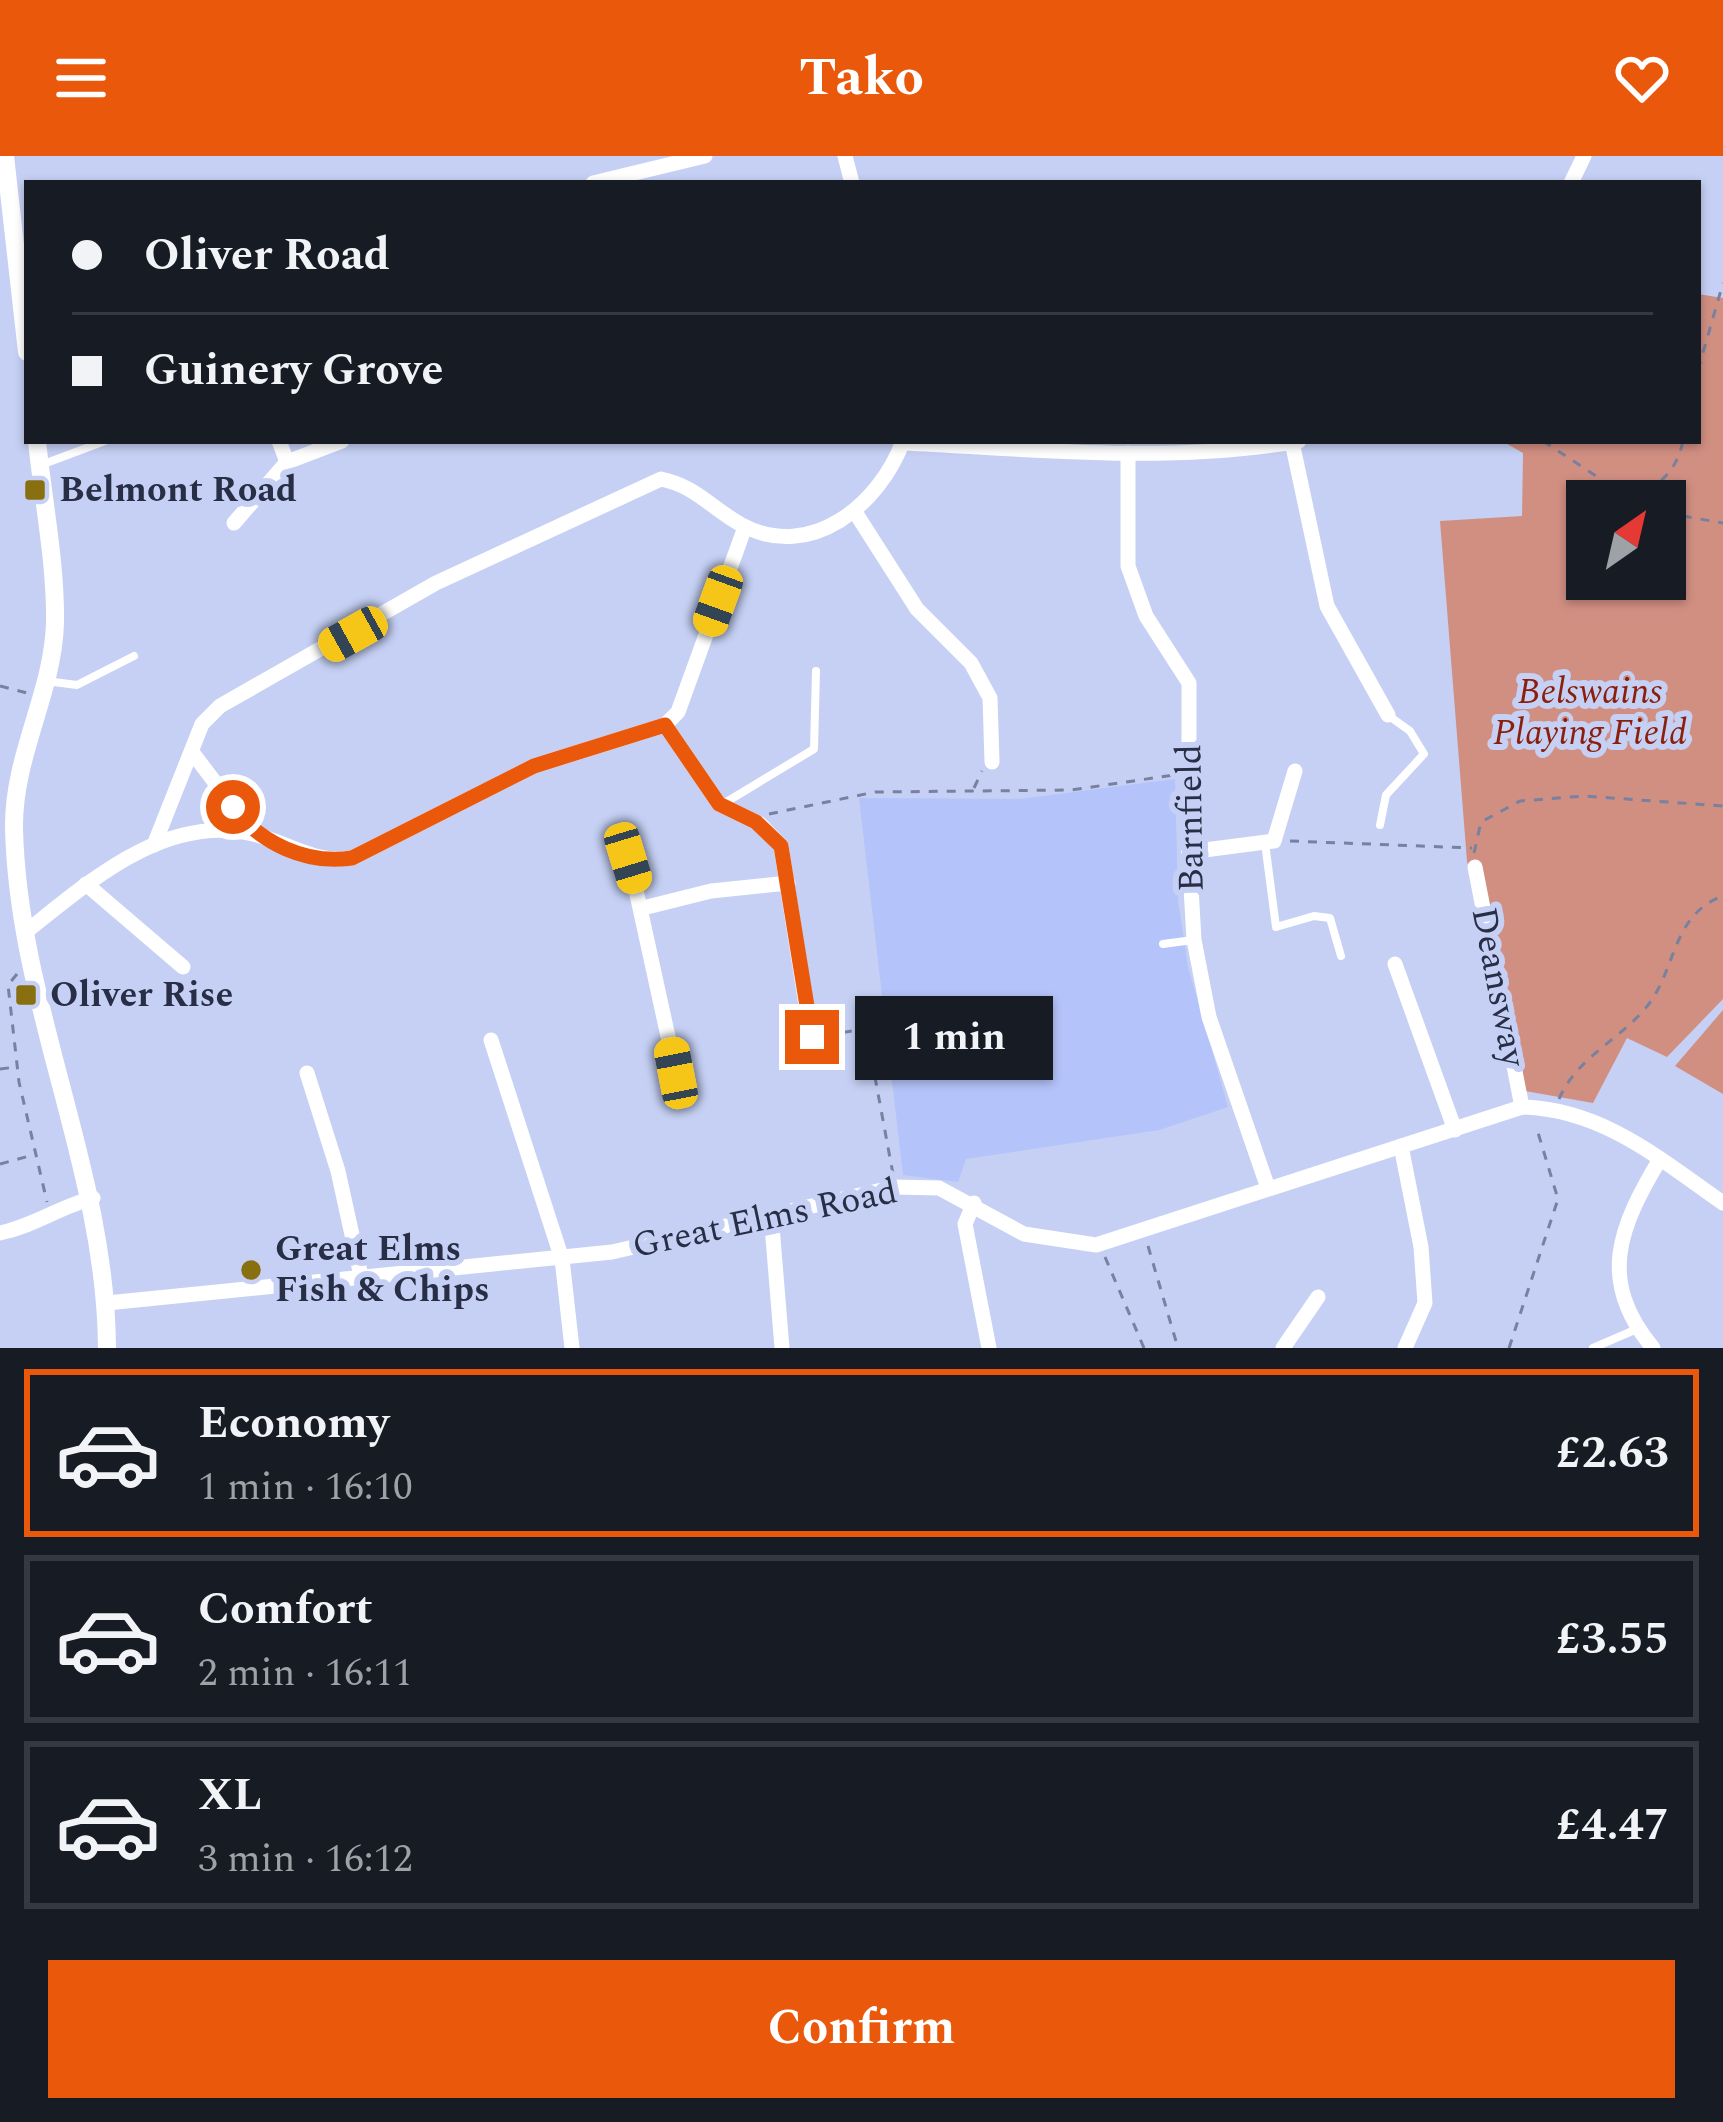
<!DOCTYPE html>
<meta charset="utf-8">
<style>
:root{--surface:#171b24;--page:#242831;--text:#f1f3f6;--muted:#9ea1a6;--line:#363941;--accent:#ea580c}
body{margin:0;font-family:Spectral,serif;background:var(--page);color:var(--text);height:100vh;display:flex;flex-direction:column;font-size:45px;white-space:nowrap}
*{box-sizing:border-box;margin:0}
p{font-size:39px;color:var(--muted)}
.icon{flex:none;width:66px;height:66px;fill:none;stroke:currentColor;stroke-width:2;stroke-linecap:round;stroke-linejoin:round}
.map{position:relative;height:1192px;overflow:hidden}
.panel{display:flex;flex-direction:column;background:var(--surface);flex:1}
.panel>*{flex:none}
.top-card{position:absolute;left:24px;top:24px;width:1677px;height:264px;border-radius:0px;box-shadow:0 3px 9px #0004;display:grid;align-content:center;height:264px;padding:0 48px;background:var(--surface)}
.needle{width:78px;rotate:34deg}
.fabs{position:absolute;left:1566px;top:324px;display:grid;gap:24px}
.fabs a{display:grid;place-items:center;width:120px;height:120px;border-radius:0px;background:var(--surface);box-shadow:0 3px 9px #0004;font-size:60px}
.end{position:absolute;width:54px;height:54px;margin:-27px;border:15px solid #ea580c;background:#fff;box-shadow:0 0 0 6px #fff}
.from{border-radius:50%}
.bubble{position:absolute;height:84px;border-radius:0px;background:var(--surface);box-shadow:0 3px 9px #0004;font-size:39px;font-weight:700;line-height:84px;text-align:center}
.car{position:absolute;width:36px;height:72px;margin:-36px -18px;border-radius:15px;box-shadow:0 0 9px 3px #0007;background:linear-gradient(#f5c518 24%,#345 0 40%,#f5c518 0 76%,#345 0 86%,#f5c518 0)}
.top-card b{display:flex;align-items:center;gap:42px;height:114px;font-size:45px}
.top-card b+b{border-top:3px solid var(--line)}
.top-card i{width:30px;height:30px;background:var(--text)}
ul{padding:21px 0 0;list-style:none}
li{display:flex;align-items:center;gap:36px;height:168px;margin:0 24px 18px;padding:0 24px;border:6px solid var(--line);border-radius:0px}
li div{flex:1}
li b{display:block;font-size:45px}
li em{font-style:normal;font-weight:700}
li.on{border-color:var(--accent)}
li>.icon{width:108px;height:108px;stroke-width:1.5}
.button{display:flex;gap:24px;margin-top:auto;padding:24px 48px}
.button a{flex:1;height:138px;border-radius:0px;background:var(--accent);color:#fff;font-size:48px;font-weight:700;line-height:138px;text-align:center}
header{display:flex;justify-content:space-between;align-items:center;height:156px;padding:0 48px;background:var(--accent);color:#fff;font-size:54px;font-weight:700}
.map>svg:first-child{display:block}
.built{fill:#b4c3f9}
.green{fill:#d18f82;fill-rule:evenodd}
.lines{fill:none;stroke-linecap:round;stroke-linejoin:round}
.path{stroke:#78819f;stroke-width:3;stroke-dasharray:9 9;stroke-linecap:butt}
.service{stroke:#fff;stroke-width:8}
.minor{stroke:#fff;stroke-width:15}
.tertiary{stroke:#fff;stroke-width:18}
.route{stroke:#ea580c;stroke-width:15}
.poi-dot{fill:#886f10;stroke:#c5d0f4;stroke-width:4.5}
.labels{text-anchor:middle;dominant-baseline:central;stroke-width:12;stroke-linejoin:round;paint-order:stroke}
.poi-label{font-size:36px;font-weight:bold;fill:#272e45;stroke:#c5d0f4;text-anchor:start}
.park-label{font-size:36px;font-style:italic;fill:#8a200c;stroke:#c5d0f4}
.street-label{font-size:36px;fill:#272e45;stroke:#c5d0f4}
</style>
<header><svg class="icon" aria-label="menu" viewBox="0 0 24 24"><path d="M4 6h16M4 12h16M4 18h16"/></svg>Tako<svg class="icon" aria-label="heart" viewBox="0 0 24 24"><path d="M12 20l-8-8c-3-5 5-10 8-4 3-6 11-1 8 4z"/></svg></header>
<div class="map">
<svg width="1723" height="1192" viewBox="0 0 1723 1192">
<rect width="100%" height="100%" fill="#c5d0f4"/>
<path class="built" d="M 1175,623 L 1178,744 L 1188,811 L 1228,951 L 1159,974 L 966,1003 L 958,1026 L 903,1019 L 859,642 L 1020,643 Z"/>
<g class="green">
<path d="M 1698,138 L 1723,142 L 1723,843 L 1667,901 L 1627,882 L 1593,947 L 1525,935 L 1467,705 L 1440,365 L 1522,360 L 1523,297 L 1502,285 L 1698,285 ZM 1587,345 L 1665,345 L 1665,423 L 1587,423 Z"/>
<path d="M 1723,854 L 1723,938 L 1675,910 Z"/>
</g>
<g class="lines">
<g class="path">
<path d="M 1698,214 L 1723,127"/>
<path d="M 1543,285 L 1634,345"/>
<path d="M 1630,342 C 1659,330 1676,317 1683,285"/>
<path d="M 1654,345 L 1657,333"/>
<path d="M 1665,357 L 1723,367"/>
<path d="M 0,530 L 27,537"/>
<path d="M 974,632 L 982,615"/>
<path d="M 769,658 L 875,636 L 1071,634 L 1174,619"/>
<path d="M 1290,685 L 1472,692"/>
<path d="M 1474,697 L 1481,666 L 1520,645 L 1584,640 L 1723,650"/>
<path d="M 17,818 L 8,829 L 19,926 L 47,1046"/>
<path d="M 825,879 L 866,873 L 893,1018"/>
<path d="M 0,913 L 16,911"/>
<path d="M 1559,943 C 1577,902 1616,886 1644,854 C 1677,817 1670,759 1723,740"/>
<path d="M 0,1008 L 33,999"/>
<path d="M 1148,1090 L 1178,1192"/>
<path d="M 1105,1101 L 1144,1192"/>
<path d="M 1509,1192 L 1558,1043 L 1536,970"/>
</g>
<g class="service">
<path d="M 41,309 L 105,285"/>
<path d="M 46,525 L 77,529 L 134,500"/>
<path d="M 723,648 L 814,593 L 816,515"/>
<path d="M 1380,669 L 1386,639 L 1424,598 L 1410,575 L 1389,560"/>
<path d="M 1265,687 L 1276,771 L 1314,760 L 1330,762 L 1341,800"/>
<path d="M 1163,788 L 1193,784"/>
<path d="M 1593,1192 L 1637,1173"/>
</g>
<g class="minor">
<path d="M 845,0 L 852,27"/>
<path d="M 593,27 L 705,0"/>
<path d="M 1571,27 L 1584,0"/>
<path d="M 279,285 L 287,306 L 342,285"/>
<path d="M 1292,286 L 1327,450 L 1388,559"/>
<path d="M 903,287 C 1034,293 1169,308 1299,285"/>
<path d="M 1128,297 L 1128,410 L 1146,460 L 1189,527 L 1189,696 L 1194,784 L 1209,861 L 1268,1032"/>
<path d="M 855,356 L 917,453 L 971,507 L 990,542 L 992,606"/>
<path d="M 234,367 L 287,306"/>
<path d="M 665,569 L 719,648 L 760,668 L 781,690 L 811,881"/>
<path d="M 192,596 L 254,678"/>
<path d="M 154,689 L 202,568 L 220,550 L 436,427 L 661,323 C 696,330 712,353 742,369 C 811,406 880,348 903,285"/>
<path d="M 1189,696 L 1274,685 L 1295,615"/>
<path d="M 629,702 L 676,917"/>
<path d="M 1475,711 L 1522,951"/>
<path d="M 86,728 L 183,811"/>
<path d="M 643,752 L 711,735 L 788,727"/>
<path d="M 27,775 C 90,725 166,657 253,678 C 290,687 313,708 352,702 L 534,610 L 665,569 L 678,556 L 745,371"/>
<path d="M 1395,808 L 1455,974"/>
<path d="M 491,884 L 562,1103 L 572,1192"/>
<path d="M 307,917 L 338,1015 L 361,1120"/>
<path d="M 1401,990 L 1421,1091 L 1425,1147 L 1405,1192"/>
<path d="M 974,1047 L 965,1068 L 989,1192"/>
<path d="M 771,1058 L 782,1192"/>
<path d="M 0,1077 C 34,1070 59,1051 93,1042"/>
<path d="M 107,1147 L 612,1096 L 895,1031 L 939,1032 L 1024,1078 L 1096,1089 L 1522,951 C 1602,953 1660,1003 1723,1047"/>
<path d="M 1283,1192 L 1318,1141"/>
<path d="M 1653,1192 C 1596,1124 1620,1070 1660,1003"/>
</g>
<g class="tertiary">
<path d="M 5,0 L 27,196"/>
<path d="M 37,285 C 43,344 56,408 55,467 C 53,537 13,600 14,672 C 18,850 106,1013 107,1192"/>
</g>
</g>
<g class="lines">
<path class="route" d="M 233,651 C 260,687 306,709 352,702 L 534,610 L 665,569 L 719,648 L 756,666 L 781,690 L 812,881"/>
</g>
<g class="poi-dot">
<rect x="23" y="322" width="24" height="24" rx="6"/>
<rect x="14" y="827" width="24" height="24" rx="6"/>
<circle cx="251" cy="1114" r="12"/>
</g>
<g class="labels">
<g class="poi-label">
<text x="59" y="334">Belmont Road</text>
<text x="50" y="839">Oliver Rise</text>
<text x="275" y="1093">Great Elms<tspan x="275" dy="41">Fish &amp; Chips</tspan></text>
</g>
<g class="park-label">
<text x="1590" y="536">Belswains<tspan x="1590" dy="41">Playing Field</tspan></text>
</g>
<g class="street-label">
<text transform="translate(1191 662) rotate(-91)">Barnfield</text>
<text transform="translate(1498 831) rotate(79)">Deansway</text>
<text transform="translate(765 1063) rotate(-12)">Great Elms Road</text>
</g>
</g>
</svg>
<div class="fabs">
<a><svg class="needle" viewBox="-14 -14 28 28"><path d="M0-13l5 13h-10z" fill="#e53935"/><path d="M0 13l5-13h-10z" fill="#9ea1a6"/></svg></a>
</div>
<i class="end from" style="left:233px;top:651px"></i>
<i class="end" style="left:812px;top:881px"></i>
<div class="bubble" style="left:855px;top:840px;width:198px">1 min</div>
<i class="car" style="left:718px;top:445px;rotate:200deg"></i>
<i class="car" style="left:353px;top:478px;rotate:241deg"></i>
<i class="car" style="left:628px;top:702px;rotate:163deg"></i>
<i class="car" style="left:676px;top:917px;rotate:349deg"></i>
<div class="top-card">
<b><i class="from"></i>Oliver Road</b>
<b><i></i>Guinery Grove</b>
</div>
</div>
<section class="panel">
<ul>
<li class="on"><svg class="icon" aria-label="car" viewBox="0 0 24 24"><path d="M5 17H2v-5l4-1 3-4h7l3 4 3 1v5h-3M9 17h6M6 11h13"/><circle cx="7" cy="17" r="2"/><circle cx="17" cy="17" r="2"/></svg><div><b>Economy</b><p>1 min · 16:10</p></div><em>£2.63</em></li>
<li><svg class="icon" aria-label="car" viewBox="0 0 24 24"><path d="M5 17H2v-5l4-1 3-4h7l3 4 3 1v5h-3M9 17h6M6 11h13"/><circle cx="7" cy="17" r="2"/><circle cx="17" cy="17" r="2"/></svg><div><b>Comfort</b><p>2 min · 16:11</p></div><em>£3.55</em></li>
<li><svg class="icon" aria-label="car" viewBox="0 0 24 24"><path d="M5 17H2v-5l4-1 3-4h7l3 4 3 1v5h-3M9 17h6M6 11h13"/><circle cx="7" cy="17" r="2"/><circle cx="17" cy="17" r="2"/></svg><div><b>XL</b><p>3 min · 16:12</p></div><em>£4.47</em></li>
</ul>
<div class="button"><a>Confirm</a></div>
</section>
